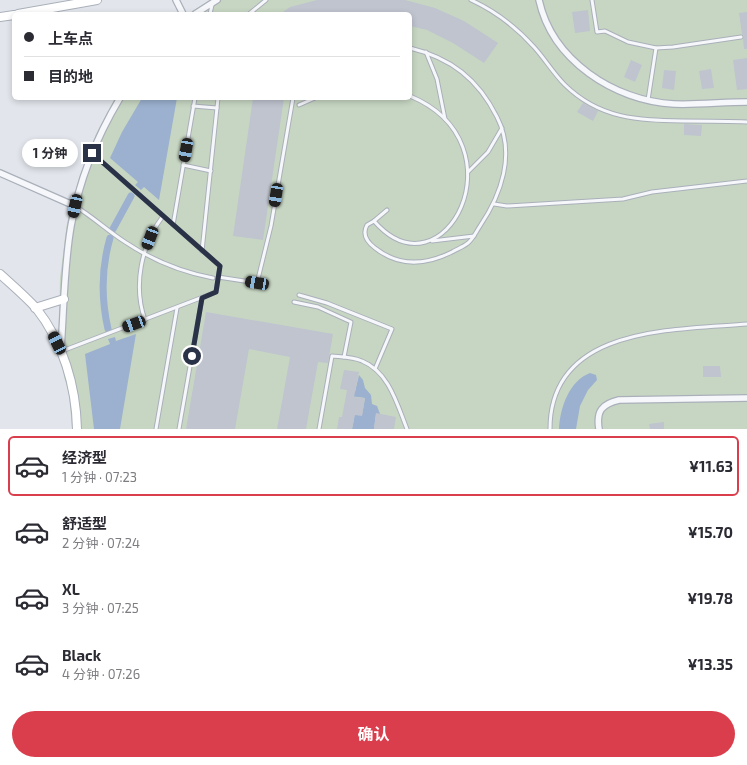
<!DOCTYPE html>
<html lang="zh">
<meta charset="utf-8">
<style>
:root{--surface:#fff;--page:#f7f7f7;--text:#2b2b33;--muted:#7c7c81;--line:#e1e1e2;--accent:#da3e4d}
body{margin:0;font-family:"Exo 2","Noto Sans SC",sans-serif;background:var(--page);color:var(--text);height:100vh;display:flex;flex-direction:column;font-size:15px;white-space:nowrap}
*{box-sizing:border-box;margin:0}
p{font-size:13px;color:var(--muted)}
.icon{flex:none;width:22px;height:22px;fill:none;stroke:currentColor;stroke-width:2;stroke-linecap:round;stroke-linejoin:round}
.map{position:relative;height:429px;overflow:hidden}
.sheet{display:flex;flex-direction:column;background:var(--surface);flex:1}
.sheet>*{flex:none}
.guide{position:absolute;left:12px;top:12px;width:400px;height:88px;border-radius:6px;box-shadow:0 2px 6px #0003;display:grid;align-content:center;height:88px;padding:0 12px;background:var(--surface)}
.end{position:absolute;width:18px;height:18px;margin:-9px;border:5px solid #293246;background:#fff;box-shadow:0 0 0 2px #fff}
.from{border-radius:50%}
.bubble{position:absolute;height:28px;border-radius:14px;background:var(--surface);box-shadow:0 2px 6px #0003;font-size:13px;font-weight:700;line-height:28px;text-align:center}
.car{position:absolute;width:12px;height:24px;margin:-12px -6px;border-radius:5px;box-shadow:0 0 3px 1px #0007;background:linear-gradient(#222 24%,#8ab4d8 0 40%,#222 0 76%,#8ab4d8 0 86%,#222 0)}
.guide b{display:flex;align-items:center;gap:14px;height:38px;font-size:15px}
.guide b+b{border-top:1px solid var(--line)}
.guide i{width:10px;height:10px;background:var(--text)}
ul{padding:7px 0 0;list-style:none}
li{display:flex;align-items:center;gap:12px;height:60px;margin:0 8px 6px;padding:0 4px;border:2px solid transparent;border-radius:6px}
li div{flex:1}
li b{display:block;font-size:15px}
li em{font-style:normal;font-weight:700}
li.active{border-color:var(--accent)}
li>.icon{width:36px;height:36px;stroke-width:1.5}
.primary-button{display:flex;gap:8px;margin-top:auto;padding:8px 12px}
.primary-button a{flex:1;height:46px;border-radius:24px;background:var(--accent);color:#fff;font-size:16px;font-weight:700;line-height:46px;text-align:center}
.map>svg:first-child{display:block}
.green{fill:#c7d6c3}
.water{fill:#9bb1cf}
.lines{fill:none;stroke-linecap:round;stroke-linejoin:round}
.canal{stroke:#9bb1cf;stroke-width:7}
.building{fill:#bfc4cf}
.lane-casing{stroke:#aab0ba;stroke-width:5}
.street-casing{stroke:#aab0ba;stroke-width:8}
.secondary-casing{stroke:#aab0ba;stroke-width:10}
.lane{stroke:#f6f7fa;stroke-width:3}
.street{stroke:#f6f7fa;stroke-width:5.5}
.secondary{stroke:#fff;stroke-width:8}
.route{stroke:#293246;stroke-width:5}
</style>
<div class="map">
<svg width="747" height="429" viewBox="0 0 747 429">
<rect width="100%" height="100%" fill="#e2e6ec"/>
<path class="green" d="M 210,0 L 747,0 L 747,429 L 72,429 L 69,393 L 64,377 L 59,323 L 60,278 L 67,223 L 79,178 L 96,134 L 115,98 L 410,98 L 410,14 L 188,14 Z"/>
<g class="water">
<path d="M 142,98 L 177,98 L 159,200 L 144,187 L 141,190 L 135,185 L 138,182 L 110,158 L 122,132 Z"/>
<path d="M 136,334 L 120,429 L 94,429 L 85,354 L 110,344 L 108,339 L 115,337 L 116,341 Z"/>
<path d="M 590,373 L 596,375 L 597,380 L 588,390 L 580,406 L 576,429 L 559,429 C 560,408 569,381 590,373 Z"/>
<path d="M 359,375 L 363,380 L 365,388 L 371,395 L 372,404 L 377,406 L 380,414 L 376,414 L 374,429 L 352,429 L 354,419 L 351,414 L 362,415 L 365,398 L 350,396 L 355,392 Z"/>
</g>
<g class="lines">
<g class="canal">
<path d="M 113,229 L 131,196"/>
<path d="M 108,329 C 101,298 101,269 110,238"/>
</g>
</g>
<g class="building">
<path d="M 317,0 L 405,0 L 435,8 L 464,21 L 498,43 L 484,63 L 453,43 L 427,30 L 410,26 L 410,14 L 280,14 L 290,7 Z"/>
<path d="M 588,10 L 590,31 L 575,33 L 572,12 Z"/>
<path d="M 747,12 L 747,49 L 744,49 L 743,39 L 744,36 L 742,34 L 739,13 Z"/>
<path d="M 747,58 L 747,89 L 737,90 L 733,60 Z"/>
<path d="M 631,60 L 642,65 L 635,82 L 624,77 Z"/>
<path d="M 711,69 L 714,88 L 702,89 L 699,71 Z"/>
<path d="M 664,70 L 676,71 L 674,90 L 662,88 Z"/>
<path d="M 253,98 L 284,98 L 263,240 L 233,236 Z"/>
<path d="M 583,103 L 598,111 L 593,121 L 577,112 Z"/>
<path d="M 684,124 L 702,125 L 701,136 L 684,135 Z"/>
<path d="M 206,312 L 333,334 L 328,363 L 318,362 L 306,429 L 277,429 L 290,357 L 249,349 L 235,429 L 186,429 Z"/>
<path d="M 703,366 L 720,366 L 721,377 L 703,377 Z"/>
<path d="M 344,370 L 359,372 L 354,397 L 365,398 L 362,416 L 355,415 L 352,429 L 337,429 L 339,417 L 342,417 L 347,390 L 340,389 Z"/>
<path d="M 376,413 L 396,417 L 394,429 L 374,429 Z"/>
<path d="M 664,422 L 664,429 L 650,429 L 649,424 Z"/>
</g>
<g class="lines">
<defs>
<g id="lane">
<path d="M 471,0 C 495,11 516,27 534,47 C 545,59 553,73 565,85 C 600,119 637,120 683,121 C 704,121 726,121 747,122"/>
<path d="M 592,0 L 597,32 L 605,31 L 628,42 L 656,48 L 673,47 L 741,37"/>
<path d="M 210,14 L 212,5"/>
<path d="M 249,14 L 266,0"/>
<path d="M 426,52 L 437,79 L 445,119"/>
<path d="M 648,100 L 656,48"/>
<path d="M 299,105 L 315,98"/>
<path d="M 193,106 L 217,108"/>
<path d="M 183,165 L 211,171"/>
<path d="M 468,172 L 488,152 L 502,128"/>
<path d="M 494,204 L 507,206 L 623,199 L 652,192 L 747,181"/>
<path d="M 75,206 C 93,217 108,231 125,242 C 152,260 181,272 213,278"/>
<path d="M 387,210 L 374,221 L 367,225 C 362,234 367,242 375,248 C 399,267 426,265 452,252 C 457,249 463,247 468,243 C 473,239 476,232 480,226 C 501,195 516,154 497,117 C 478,79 451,58 410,48"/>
<path d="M 374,221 C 444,301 525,144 410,96"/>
<path d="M 173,225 L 195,98"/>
<path d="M 432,241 L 474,236"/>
<path d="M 202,251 L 218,98"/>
<path d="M 218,277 L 257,283 L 271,226 L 293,98"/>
<path d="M 299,295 L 327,303 L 392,329 L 375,369"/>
<path d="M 294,302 L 318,307 L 351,322 L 344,357"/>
<path d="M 145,320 C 133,286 141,245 163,216"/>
<path d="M 62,351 L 216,292 L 220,266 L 92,153"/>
<path d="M 156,429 L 177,308"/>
<path d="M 179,429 L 202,298"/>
<path d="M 319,429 L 332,356 C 342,357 353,357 362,361 C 389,372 397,404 407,429"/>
<path d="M 550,429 C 550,326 674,330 747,324"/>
</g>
<g id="street">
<path d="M 176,0 L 183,14"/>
<path d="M 539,0 C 552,60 614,101 674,104 C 698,105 723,102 747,102"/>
<path d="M 195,14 L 217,0"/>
<path d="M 0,173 L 75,206"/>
<path d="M 61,348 C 64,308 64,266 71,226 C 79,181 96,138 120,98"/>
<path d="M 599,429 C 596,411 602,404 619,400 L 747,398"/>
</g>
<g id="secondary">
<path d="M 18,14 L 97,0"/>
<path d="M 0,17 L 14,15"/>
<path d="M 0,274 C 12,285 25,296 36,308 C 63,342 76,386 77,429"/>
<path d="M 35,308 L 64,299"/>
</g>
</defs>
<use href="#lane" class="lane-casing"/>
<use href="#street" class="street-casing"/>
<use href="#secondary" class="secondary-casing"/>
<use href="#lane" class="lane"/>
<use href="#street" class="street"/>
<use href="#secondary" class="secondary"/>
</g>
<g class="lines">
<path class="route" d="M 92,153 L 220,266 L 216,292 L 202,298 L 192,356"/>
</g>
</svg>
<i class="end from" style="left:192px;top:356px"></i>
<i class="end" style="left:92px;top:153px"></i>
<div class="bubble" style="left:22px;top:139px;width:56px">1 分钟</div>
<i class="car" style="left:186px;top:150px;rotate:190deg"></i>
<i class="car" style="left:276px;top:195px;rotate:189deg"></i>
<i class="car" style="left:75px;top:206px;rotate:192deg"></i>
<i class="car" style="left:150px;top:238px;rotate:201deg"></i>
<i class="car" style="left:257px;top:283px;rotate:280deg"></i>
<i class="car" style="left:134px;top:324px;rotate:250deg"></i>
<i class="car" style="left:57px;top:343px;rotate:334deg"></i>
<div class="guide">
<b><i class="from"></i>上车点</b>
<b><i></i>目的地</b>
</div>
</div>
<section class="sheet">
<ul>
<li class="active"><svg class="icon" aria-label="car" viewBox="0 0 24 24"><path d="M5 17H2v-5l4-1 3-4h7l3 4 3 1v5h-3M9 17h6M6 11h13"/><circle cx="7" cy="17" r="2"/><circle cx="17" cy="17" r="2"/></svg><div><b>经济型</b><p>1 分钟 · 07:23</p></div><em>¥11.63</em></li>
<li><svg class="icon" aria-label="car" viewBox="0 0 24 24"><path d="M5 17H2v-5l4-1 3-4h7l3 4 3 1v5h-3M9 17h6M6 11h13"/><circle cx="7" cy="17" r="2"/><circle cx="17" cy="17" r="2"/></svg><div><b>舒适型</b><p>2 分钟 · 07:24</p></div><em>¥15.70</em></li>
<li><svg class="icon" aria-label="car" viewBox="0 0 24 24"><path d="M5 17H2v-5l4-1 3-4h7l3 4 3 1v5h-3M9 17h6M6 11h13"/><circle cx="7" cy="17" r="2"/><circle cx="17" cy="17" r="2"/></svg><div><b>XL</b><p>3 分钟 · 07:25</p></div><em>¥19.78</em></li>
<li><svg class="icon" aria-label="car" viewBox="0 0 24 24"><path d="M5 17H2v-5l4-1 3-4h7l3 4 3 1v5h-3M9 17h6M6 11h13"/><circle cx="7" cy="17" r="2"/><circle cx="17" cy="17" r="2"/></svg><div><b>Black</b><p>4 分钟 · 07:26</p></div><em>¥13.35</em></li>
</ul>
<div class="primary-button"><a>确认</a></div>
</section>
